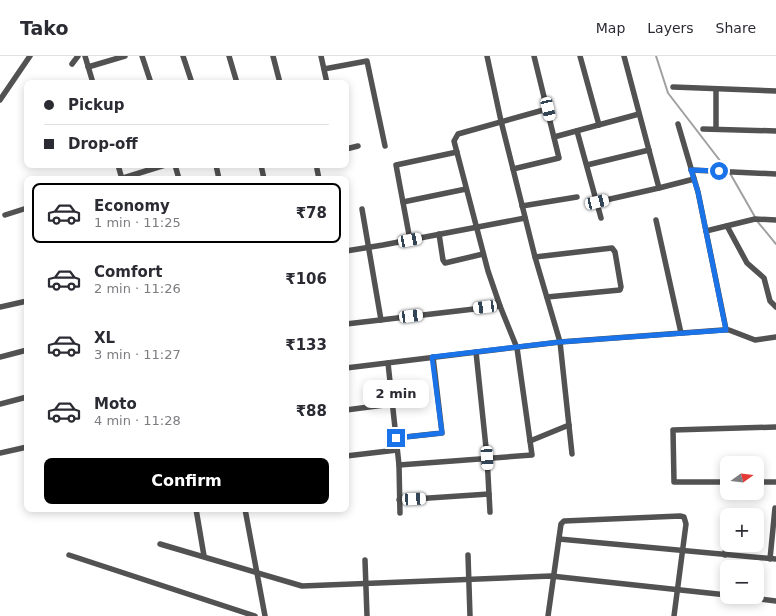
<!DOCTYPE html>
<meta charset="utf-8">
<style>
:root{--surface:#fff;--page:#f7f7f7;--text:#2b2b33;--muted:#7c7c81;--line:#e1e1e2;--accent:#000}
body{margin:0;font-family:"DejaVu Sans",sans-serif;background:var(--page);color:var(--text);height:100vh;display:flex;flex-direction:column;font-size:15px;white-space:nowrap}
*{box-sizing:border-box;margin:0}
p{font-size:13px;color:var(--muted)}
.icon{flex:none;width:22px;height:22px;fill:none;stroke:currentColor;stroke-width:2;stroke-linecap:round;stroke-linejoin:round}
.map{position:relative;flex:1;overflow:hidden}
.panel{position:absolute;left:24px;top:120px;width:325px;height:336px;display:flex;flex-direction:column;background:var(--surface);border-radius:8px;box-shadow:0 2px 10px #0003}
.panel>*{flex:none}
.guide{position:absolute;left:24px;top:24px;width:325px;height:88px;border-radius:8px;box-shadow:0 2px 10px #0003;display:grid;align-content:center;height:88px;padding:0 20px;background:var(--surface)}
.needle{width:26px;rotate:75deg}
.controls{position:absolute;left:720px;top:400px;display:grid;gap:8px}
.controls a{display:grid;place-items:center;width:44px;height:44px;border-radius:8px;background:var(--surface);box-shadow:0 2px 10px #0003;font-size:20px}
.end{position:absolute;width:18px;height:18px;margin:-9px;border:5px solid #1a73e8;background:#fff;box-shadow:0 0 0 2px #fff}
.from{border-radius:50%}
.bubble{position:absolute;height:28px;border-radius:8px;background:var(--surface);box-shadow:0 2px 10px #0003;font-size:13px;font-weight:800;line-height:28px;text-align:center}
.car{position:absolute;width:12px;height:24px;margin:-12px -6px;border-radius:5px;box-shadow:0 0 3px 1px #0007;background:linear-gradient(#fff 24%,#345 0 40%,#fff 0 76%,#345 0 86%,#fff 0)}
.guide b{display:flex;align-items:center;gap:14px;height:38px;font-size:15px}
.guide b+b{border-top:1px solid var(--line)}
.guide i{width:10px;height:10px;background:var(--text)}
ul{padding:7px 0 0;list-style:none}
li{display:flex;align-items:center;gap:12px;height:60px;margin:0 8px 6px;padding:0 12px;border:2px solid transparent;border-radius:8px}
li div{flex:1}
li b{display:block;font-size:15px}
li em{font-style:normal;font-weight:800}
li.active{border-color:var(--accent)}
li>.icon{width:36px;height:36px;stroke-width:1.5}
.button{display:flex;gap:8px;margin-top:auto;padding:8px 20px}
.button a{flex:1;height:46px;border-radius:8px;background:var(--accent);color:#fff;font-size:16px;font-weight:800;line-height:46px;text-align:center}
header{display:flex;align-items:center;gap:24px;box-sizing:border-box;height:56px;padding:0 20px;background:var(--surface);border-bottom:1px solid var(--line)}
header strong{font-size:19px}
nav{display:flex;gap:22px;margin-inline-start:auto;font-size:14px}
.map>svg:first-child{display:block}
.lines{fill:none;stroke-linecap:round;stroke-linejoin:round}
.stream{stroke:#a0a0a0;stroke-width:2}
.minor{stroke:#525252;stroke-width:5.5}
.route{stroke:#1a73e8;stroke-width:5}
</style>
<header>
<strong>Tako</strong>
<nav><a>Map</a><a>Layers</a><a>Share</a></nav>
</header>
<div class="map">
<svg width="776" height="560" viewBox="0 0 776 560">
<rect width="100%" height="100%" fill="#fff"/>
<g class="lines">
<g class="stream">
<path d="M 656,0 L 668,37 L 731,119 L 755,161"/>
<path d="M 757,165 L 776,188"/>
</g>
<g class="minor">
<path d="M 85,0 L 93,27"/>
<path d="M 142,0 L 151,27"/>
<path d="M 183,0 L 192,27"/>
<path d="M 229,0 L 237,27"/>
<path d="M 273,0 L 280,27"/>
<path d="M 321,0 L 327,27"/>
<path d="M 487,0 L 501,65 L 535,201 L 560,286 L 572,398"/>
<path d="M 580,0 L 599,69"/>
<path d="M 72,8 L 78,0"/>
<path d="M 88,11 L 125,0"/>
<path d="M 324,13 L 367,5 L 385,90"/>
<path d="M 673,31 L 776,35"/>
<path d="M 0,44 L 30,0"/>
<path d="M 678,68 L 698,136 L 726,273"/>
<path d="M 703,73 L 776,75"/>
<path d="M 716,73 L 716,33"/>
<path d="M 577,75 L 601,162"/>
<path d="M 554,81 L 639,58"/>
<path d="M 346,93 L 358,90"/>
<path d="M 118,109 L 122,123"/>
<path d="M 175,109 L 179,123"/>
<path d="M 216,109 L 219,123"/>
<path d="M 261,109 L 264,123"/>
<path d="M 587,109 L 649,94"/>
<path d="M 317,113 L 319,123"/>
<path d="M 513,113 L 559,102 L 534,0"/>
<path d="M 691,114 L 776,118"/>
<path d="M 120,123 L 165,109"/>
<path d="M 659,132 L 694,123"/>
<path d="M 403,146 L 466,133"/>
<path d="M 597,146 L 659,132 L 624,0"/>
<path d="M 522,150 L 577,141"/>
<path d="M 362,153 L 381,264"/>
<path d="M 5,159 L 27,152"/>
<path d="M 656,164 L 681,277"/>
<path d="M 727,170 L 747,207 L 764,222 L 770,245 L 776,251"/>
<path d="M 706,175 L 755,163 L 776,164"/>
<path d="M 439,178 L 443,204 L 445,207 L 483,198"/>
<path d="M 410,184 L 396,109 L 457,96"/>
<path d="M 346,195 L 383,189 L 525,162"/>
<path d="M 535,201 L 612,192 L 615,196 L 621,231 L 620,234 L 547,241"/>
<path d="M 0,251 L 27,245"/>
<path d="M 346,268 L 500,250"/>
<path d="M 476,296 L 487,401 L 490,456"/>
<path d="M 0,301 L 27,294"/>
<path d="M 388,307 L 399,409 L 400,457"/>
<path d="M 346,312 L 560,286 L 723,274 L 729,274 L 755,284 L 776,281"/>
<path d="M 0,348 L 27,341"/>
<path d="M 346,354 L 392,348"/>
<path d="M 396,382 L 442,377 L 433,301"/>
<path d="M 530,385 L 569,369"/>
<path d="M 0,397 L 27,391"/>
<path d="M 346,400 L 397,394"/>
<path d="M 399,409 L 532,399 L 517,292 L 500,250 L 488,215 L 454,85 L 458,78 L 547,53"/>
<path d="M 727,426 L 674,426 L 673,374 L 776,371"/>
<path d="M 757,426 L 776,426"/>
<path d="M 399,444 L 489,438"/>
<path d="M 196,453 L 204,500"/>
<path d="M 245,453 L 265,560"/>
<path d="M 729,459 L 729,456"/>
<path d="M 559,483 L 776,503"/>
<path d="M 160,488 L 302,530 L 551,520 L 727,539"/>
<path d="M 69,499 L 255,560"/>
<path d="M 468,499 L 470,560"/>
<path d="M 725,499 L 727,477"/>
<path d="M 770,503 L 775,452"/>
<path d="M 365,504 L 367,560"/>
<path d="M 743,541 L 776,545"/>
<path d="M 548,560 L 561,468 L 564,465 L 680,460 L 684,461 L 686,468 L 674,560"/>
</g>
</g>
<g class="lines">
<path class="route" d="M 396,382 L 442,377 L 432,301 L 560,286 L 726,274 L 698,136 L 691,114 L 719,115"/>
</g>
</svg>
<div class="controls">
<a><svg class="needle" viewBox="-14 -14 28 28"><path d="M0-13l5 13h-10z" fill="#e53935"/><path d="M0 13l5-13h-10z" fill="#7c7c81"/></svg></a>
<a>+</a>
<a>−</a>
</div>
<i class="end from" style="left:719px;top:115px"></i>
<i class="end" style="left:396px;top:382px"></i>
<div class="bubble" style="left:363px;top:324px;width:66px">2 min</div>
<i class="car" style="left:548px;top:53px;rotate:167deg"></i>
<i class="car" style="left:597px;top:146px;rotate:77deg"></i>
<i class="car" style="left:410px;top:184px;rotate:79deg"></i>
<i class="car" style="left:485px;top:251px;rotate:263deg"></i>
<i class="car" style="left:411px;top:260px;rotate:83deg"></i>
<i class="car" style="left:487px;top:402px;rotate:177deg"></i>
<i class="car" style="left:414px;top:443px;rotate:87deg"></i>
<div class="guide">
<b><i class="from"></i>Pickup</b>
<b><i></i>Drop-off</b>
</div>
<section class="panel">
<ul>
<li class="active"><svg class="icon" aria-label="car" viewBox="0 0 24 24"><path d="M5 17H2v-5l4-1 3-4h7l3 4 3 1v5h-3M9 17h6M6 11h13"/><circle cx="7" cy="17" r="2"/><circle cx="17" cy="17" r="2"/></svg><div><b>Economy</b><p>1 min · 11:25</p></div><em>₹78</em></li>
<li><svg class="icon" aria-label="car" viewBox="0 0 24 24"><path d="M5 17H2v-5l4-1 3-4h7l3 4 3 1v5h-3M9 17h6M6 11h13"/><circle cx="7" cy="17" r="2"/><circle cx="17" cy="17" r="2"/></svg><div><b>Comfort</b><p>2 min · 11:26</p></div><em>₹106</em></li>
<li><svg class="icon" aria-label="car" viewBox="0 0 24 24"><path d="M5 17H2v-5l4-1 3-4h7l3 4 3 1v5h-3M9 17h6M6 11h13"/><circle cx="7" cy="17" r="2"/><circle cx="17" cy="17" r="2"/></svg><div><b>XL</b><p>3 min · 11:27</p></div><em>₹133</em></li>
<li><svg class="icon" aria-label="car" viewBox="0 0 24 24"><path d="M5 17H2v-5l4-1 3-4h7l3 4 3 1v5h-3M9 17h6M6 11h13"/><circle cx="7" cy="17" r="2"/><circle cx="17" cy="17" r="2"/></svg><div><b>Moto</b><p>4 min · 11:28</p></div><em>₹88</em></li>
</ul>
<div class="button"><a>Confirm</a></div>
</section>
</div>
